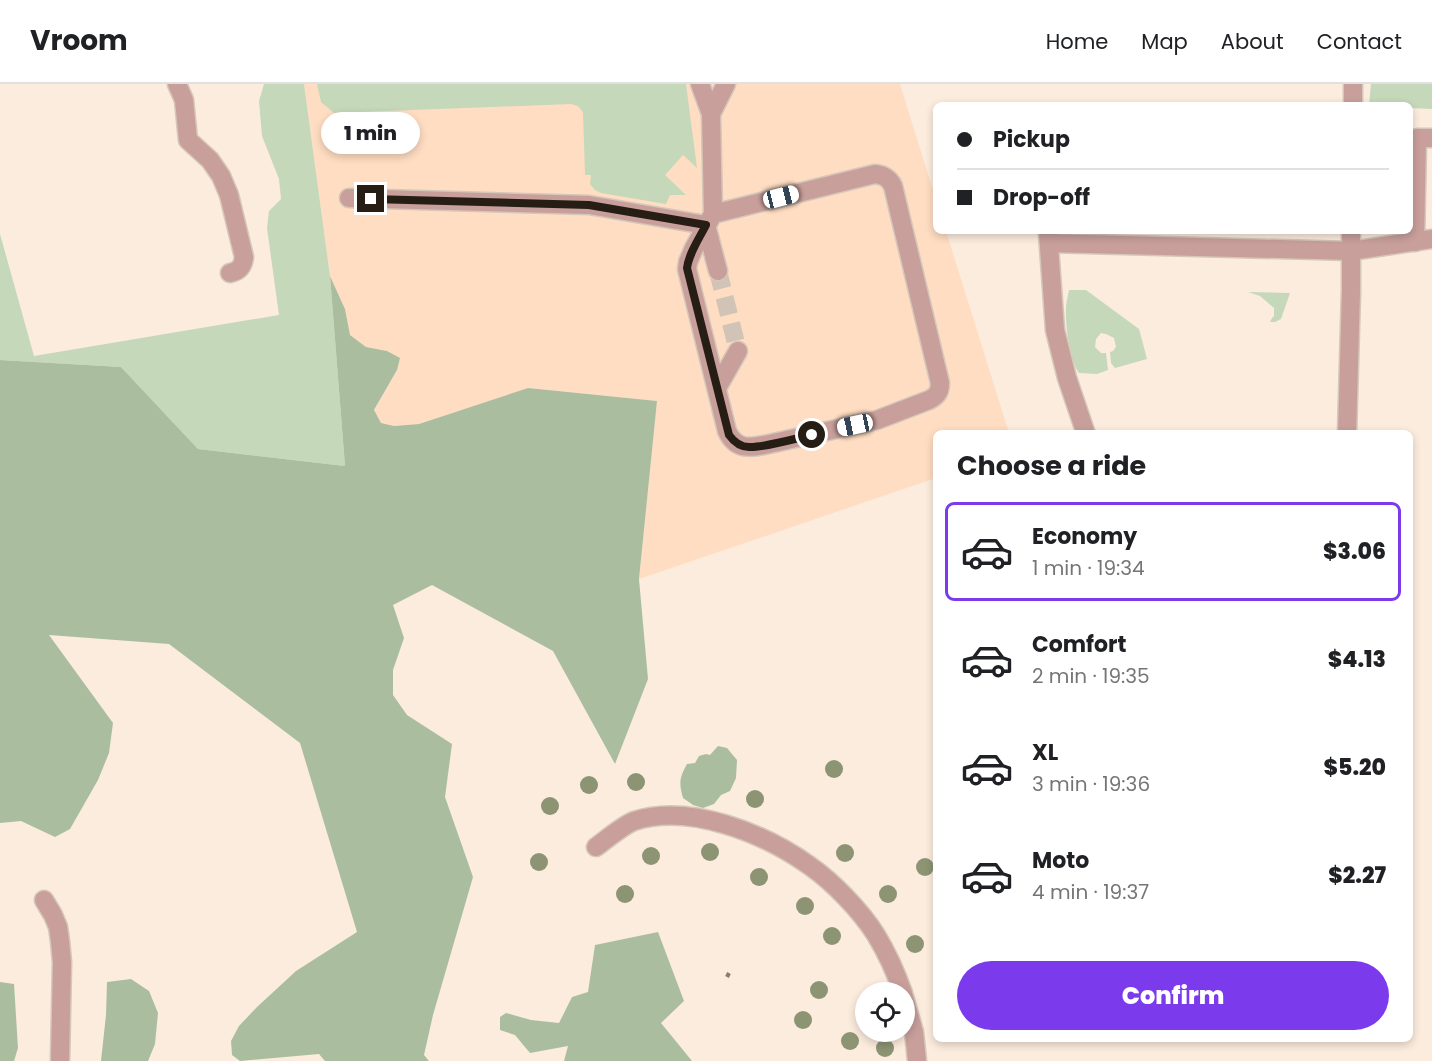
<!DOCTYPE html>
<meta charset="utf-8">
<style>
:root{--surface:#fff;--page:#f2f2f2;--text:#202124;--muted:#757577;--line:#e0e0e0;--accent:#7c3aed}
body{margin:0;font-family:Poppins,sans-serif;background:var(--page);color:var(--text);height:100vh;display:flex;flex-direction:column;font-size:22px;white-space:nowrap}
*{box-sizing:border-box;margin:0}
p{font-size:20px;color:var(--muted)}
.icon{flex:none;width:33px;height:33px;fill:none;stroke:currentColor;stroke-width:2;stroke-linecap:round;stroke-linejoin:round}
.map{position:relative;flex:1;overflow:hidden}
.details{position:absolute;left:933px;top:346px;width:480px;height:612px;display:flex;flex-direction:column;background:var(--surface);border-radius:9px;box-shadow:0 3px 9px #0003}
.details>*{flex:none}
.top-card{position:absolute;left:933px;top:18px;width:480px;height:132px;border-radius:9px;box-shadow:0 3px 9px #0003;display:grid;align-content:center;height:132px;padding:0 24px;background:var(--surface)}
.fabs{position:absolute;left:855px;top:898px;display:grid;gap:12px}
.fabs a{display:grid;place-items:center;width:60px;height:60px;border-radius:50%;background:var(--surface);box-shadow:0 3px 9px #0003;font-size:30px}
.end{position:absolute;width:27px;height:27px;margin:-14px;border:8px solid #261d15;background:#fff;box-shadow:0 0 0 3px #fff}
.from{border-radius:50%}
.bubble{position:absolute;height:42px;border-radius:21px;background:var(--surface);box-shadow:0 3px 9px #0003;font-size:20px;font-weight:800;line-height:42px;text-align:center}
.car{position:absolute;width:18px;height:36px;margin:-18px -9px;border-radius:8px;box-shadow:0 0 4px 2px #0007;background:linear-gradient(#fff 24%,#345 0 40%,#fff 0 76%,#345 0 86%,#fff 0)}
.top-card b{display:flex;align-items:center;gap:21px;height:57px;font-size:22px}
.top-card b+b{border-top:2px solid var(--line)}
.top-card i{width:15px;height:15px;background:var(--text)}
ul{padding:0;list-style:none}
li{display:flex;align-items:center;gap:18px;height:99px;margin:0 12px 9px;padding:0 12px;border:3px solid transparent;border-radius:9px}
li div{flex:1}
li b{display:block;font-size:22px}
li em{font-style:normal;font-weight:800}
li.selected{border-color:var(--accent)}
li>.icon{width:54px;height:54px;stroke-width:1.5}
h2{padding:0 24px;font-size:27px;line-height:72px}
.cta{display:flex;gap:12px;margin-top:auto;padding:12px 24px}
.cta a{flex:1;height:69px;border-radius:36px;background:var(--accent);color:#fff;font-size:24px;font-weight:800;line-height:69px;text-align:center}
header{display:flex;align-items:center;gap:36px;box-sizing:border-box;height:84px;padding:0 30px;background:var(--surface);border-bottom:2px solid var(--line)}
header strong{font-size:28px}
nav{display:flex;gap:33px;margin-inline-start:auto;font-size:21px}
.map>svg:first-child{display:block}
.built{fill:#ffddc2}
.green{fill:#c5d8ba}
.forest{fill:#aabe9f}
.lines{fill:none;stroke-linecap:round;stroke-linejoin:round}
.minor-tunnel{stroke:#d1c3b6;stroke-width:18;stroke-dasharray:18 9;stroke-linecap:butt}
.minor-casing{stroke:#d5c7ba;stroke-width:21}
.path{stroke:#897c72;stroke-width:4;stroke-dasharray:4.5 4.5;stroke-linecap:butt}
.minor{stroke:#c89f9b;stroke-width:18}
.tree{fill:#8c9474}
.route{stroke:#261d15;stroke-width:8}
</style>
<header>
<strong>Vroom</strong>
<nav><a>Home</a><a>Map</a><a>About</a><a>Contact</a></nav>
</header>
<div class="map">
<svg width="1432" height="977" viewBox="0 0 1432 977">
<rect width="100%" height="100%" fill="#fcecde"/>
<path class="built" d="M 304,0 L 900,0 L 936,116 L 936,147 L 946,147 L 1009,349 L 936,350 L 936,394 L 639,495 L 657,317 L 528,304 L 419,340 L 394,342 L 381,339 L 374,327 L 397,286 L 387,267 L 366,263 L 350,251 L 345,225 L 330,192 Z"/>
<g class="green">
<path d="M 264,0 L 304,0 L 330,192 L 345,382 L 198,365 L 121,283 L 0,276 L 0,150 L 34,272 L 279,231 L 267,144 L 269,127 L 281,115 L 279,95 L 262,52 L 259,17 Z"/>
<path d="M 317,0 L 686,0 L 697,84 L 683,71 L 665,91 L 686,111 L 670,111 L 666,120 L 601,109 L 595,106 L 590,100 L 591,91 L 585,91 L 583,28 L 578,22 L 571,20 L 334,29 L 321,18 Z"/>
<path d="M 1371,0 L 1432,0 L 1432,25 L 1410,24 L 1410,21 L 1369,21 Z"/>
<path d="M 1069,206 L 1086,206 L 1139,245 L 1147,275 L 1115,284 L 1111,279 L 1110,268 L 1113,267 L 1116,263 L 1114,254 L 1106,250 L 1101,249 L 1096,255 L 1095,263 L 1101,269 L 1106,269 L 1108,286 L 1097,290 L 1079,289 C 1070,277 1065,240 1066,225 C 1066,218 1068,212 1069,206 Z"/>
<path d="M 1248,208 L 1290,209 L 1281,235 L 1275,238 L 1270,238 L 1272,234 L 1274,232 L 1274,224 L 1260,212 Z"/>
</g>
<g class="forest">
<path d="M 330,192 L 345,225 L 350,251 L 366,263 L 387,267 L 400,274 L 397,286 L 374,326 L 381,339 L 394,342 L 419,340 L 528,304 L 657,317 L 639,495 L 648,595 L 615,680 L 553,567 L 432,501 L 393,521 L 404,554 L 393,586 L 393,611 L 407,631 L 452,660 L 445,713 L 473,793 L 433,931 L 424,971 L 429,977 L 325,977 L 319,970 L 240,977 L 232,971 L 231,957 L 239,942 L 257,923 L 296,887 L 357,848 L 300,659 L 169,560 L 49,551 L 113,639 L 109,669 L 98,696 L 70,745 L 55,753 L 21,737 L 0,739 L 0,276 L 121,283 L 198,365 L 345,382 Z"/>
<path d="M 718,662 L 727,664 L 737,676 L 736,694 L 730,707 L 721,711 L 714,720 L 703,724 L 693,721 L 683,714 C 679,700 679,694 687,680 L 695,679 L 699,672 L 706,670 L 710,671 Z"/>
<path d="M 658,848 L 684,917 L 661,939 L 692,977 L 564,977 L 568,962 L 530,969 L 515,951 L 500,946 L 500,933 L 506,929 L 531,936 L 559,939 L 572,913 L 588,908 L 595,861 Z"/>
<path d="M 131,895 L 149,907 L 158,929 L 155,960 L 148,977 L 101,977 L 106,931 L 107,898 Z"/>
<path d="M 0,898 L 14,900 L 18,964 L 14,977 L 0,977 Z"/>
</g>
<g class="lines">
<path class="minor-tunnel" d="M 718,187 L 738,267"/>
<defs>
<g id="minor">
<path d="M 177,0 L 184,16 L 188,56 L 210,76 L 221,92 L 229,111 L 244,173 C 243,183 239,187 230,189"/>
<path d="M 700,0 L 711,30 L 713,130 L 694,164 L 688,178 L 687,185 L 727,347 C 736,367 751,364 769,360 L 877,336 L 929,316 C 937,312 940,308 940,299 L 893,102 C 889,94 884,91 875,90 L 713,130"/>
<path d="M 1353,21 L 1353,0"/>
<path d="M 711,30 L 726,0"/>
<path d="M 349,114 L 589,121 L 706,141 L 718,187"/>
<path d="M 1048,149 L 1055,246 L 1067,294 L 1086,350"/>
<path d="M 1415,158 L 1417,54 L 1432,54"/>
<path d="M 1049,159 L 1351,167 L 1432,155"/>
<path d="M 717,304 L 738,267"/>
<path d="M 1347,350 L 1351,207 L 1351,147"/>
<path d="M 596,763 C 607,755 622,742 634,737 C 689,719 764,749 810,782 C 833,798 861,827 876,851 C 887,869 896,889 903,909"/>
<path d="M 44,816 L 53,831 L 58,843 L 60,857 L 62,878 L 60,977"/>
<path d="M 904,913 L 914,948 L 917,977"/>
</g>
</defs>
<use href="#minor" class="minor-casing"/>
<path class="path" d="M 727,893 L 729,889"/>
<use href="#minor" class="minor"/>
</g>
<g class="tree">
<circle cx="834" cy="685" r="9"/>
<circle cx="636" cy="698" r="9"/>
<circle cx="589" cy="701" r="9"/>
<circle cx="755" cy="715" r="9"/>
<circle cx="550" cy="722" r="9"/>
<circle cx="710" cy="768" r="9"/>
<circle cx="845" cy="769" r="9"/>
<circle cx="651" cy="772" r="9"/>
<circle cx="539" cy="778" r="9"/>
<circle cx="925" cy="783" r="9"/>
<circle cx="759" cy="793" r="9"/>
<circle cx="625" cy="810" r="9"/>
<circle cx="888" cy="810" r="9"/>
<circle cx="805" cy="822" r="9"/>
<circle cx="832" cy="852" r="9"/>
<circle cx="915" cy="860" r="9"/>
<circle cx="819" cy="906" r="9"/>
<circle cx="803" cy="936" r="9"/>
<circle cx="850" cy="957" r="9"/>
<circle cx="885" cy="964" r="9"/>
</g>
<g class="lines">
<path class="route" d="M 371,115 L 589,121 L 706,141 C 699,155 689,169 687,184 L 729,351 C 734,358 740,363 749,363 C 763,364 797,354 812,351"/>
</g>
</svg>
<div class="fabs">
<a><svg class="icon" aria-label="locate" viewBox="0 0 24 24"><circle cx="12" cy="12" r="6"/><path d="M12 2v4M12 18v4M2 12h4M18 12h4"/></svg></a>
</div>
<i class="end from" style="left:812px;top:351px"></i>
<i class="end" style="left:371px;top:115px"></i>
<div class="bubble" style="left:321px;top:28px;width:99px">1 min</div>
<i class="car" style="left:781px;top:113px;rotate:76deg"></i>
<i class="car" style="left:855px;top:341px;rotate:258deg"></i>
<div class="top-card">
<b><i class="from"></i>Pickup</b>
<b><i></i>Drop-off</b>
</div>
<section class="details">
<h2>Choose a ride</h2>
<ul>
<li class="selected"><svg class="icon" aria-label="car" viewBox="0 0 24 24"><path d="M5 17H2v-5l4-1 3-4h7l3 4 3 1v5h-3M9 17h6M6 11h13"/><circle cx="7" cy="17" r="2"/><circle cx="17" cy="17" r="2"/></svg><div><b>Economy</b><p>1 min · 19:34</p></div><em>$3.06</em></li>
<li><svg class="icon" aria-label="car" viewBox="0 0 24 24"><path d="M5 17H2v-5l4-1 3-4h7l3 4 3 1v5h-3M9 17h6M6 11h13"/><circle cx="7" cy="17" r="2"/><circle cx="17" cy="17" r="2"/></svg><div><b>Comfort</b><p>2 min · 19:35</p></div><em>$4.13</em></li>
<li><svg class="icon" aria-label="car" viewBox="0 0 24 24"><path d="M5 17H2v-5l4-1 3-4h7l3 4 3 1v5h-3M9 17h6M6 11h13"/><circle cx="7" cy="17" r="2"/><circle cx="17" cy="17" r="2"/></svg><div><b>XL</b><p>3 min · 19:36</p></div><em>$5.20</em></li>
<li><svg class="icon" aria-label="car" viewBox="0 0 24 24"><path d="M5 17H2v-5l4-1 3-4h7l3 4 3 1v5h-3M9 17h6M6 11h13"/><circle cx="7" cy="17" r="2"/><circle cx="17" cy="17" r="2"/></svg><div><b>Moto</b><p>4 min · 19:37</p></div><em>$2.27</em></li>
</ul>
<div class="cta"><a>Confirm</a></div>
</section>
</div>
